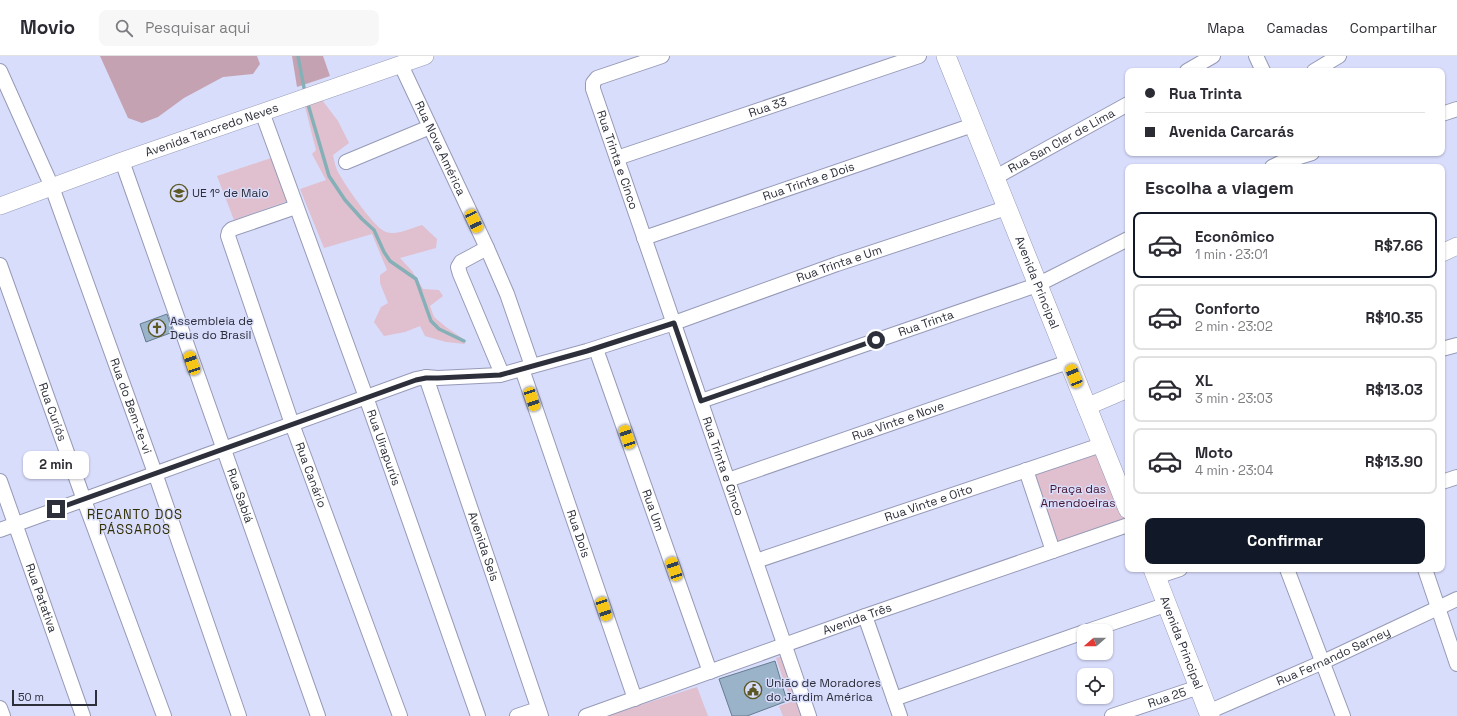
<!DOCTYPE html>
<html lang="pt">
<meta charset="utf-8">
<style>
:root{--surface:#fff;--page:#f7f7f7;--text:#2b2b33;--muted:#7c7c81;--line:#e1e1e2;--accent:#111827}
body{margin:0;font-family:"Space Grotesk",sans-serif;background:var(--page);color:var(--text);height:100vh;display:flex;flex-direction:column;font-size:15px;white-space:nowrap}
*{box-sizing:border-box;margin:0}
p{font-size:13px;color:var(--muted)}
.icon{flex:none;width:22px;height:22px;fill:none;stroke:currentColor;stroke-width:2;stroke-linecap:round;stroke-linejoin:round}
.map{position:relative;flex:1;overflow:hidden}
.drawer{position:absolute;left:1125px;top:108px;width:320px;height:408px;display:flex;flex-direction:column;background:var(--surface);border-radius:8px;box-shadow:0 1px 3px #0004}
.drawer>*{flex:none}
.banner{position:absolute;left:1125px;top:12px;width:320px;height:88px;border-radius:8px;box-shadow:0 1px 3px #0004;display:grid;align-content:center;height:88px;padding:0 20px;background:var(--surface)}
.needle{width:26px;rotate:250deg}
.controls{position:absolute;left:1077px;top:568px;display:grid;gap:8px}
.controls a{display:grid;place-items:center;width:36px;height:36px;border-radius:8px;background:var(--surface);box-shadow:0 1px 3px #0004;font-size:20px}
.scale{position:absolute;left:12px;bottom:10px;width:85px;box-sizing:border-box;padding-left:4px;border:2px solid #2d2f3a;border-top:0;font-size:11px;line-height:14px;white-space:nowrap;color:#2d2f3a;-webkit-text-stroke:3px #d9ddfc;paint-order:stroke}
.end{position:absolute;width:18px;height:18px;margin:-9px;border:5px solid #2d2f3a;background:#fff;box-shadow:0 0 0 2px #fff}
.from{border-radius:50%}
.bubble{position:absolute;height:28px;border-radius:8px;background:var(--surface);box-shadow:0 1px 3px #0004;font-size:13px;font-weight:700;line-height:28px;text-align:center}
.car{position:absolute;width:12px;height:24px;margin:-12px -6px;border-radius:5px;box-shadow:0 0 3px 1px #0007;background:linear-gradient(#f5c518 24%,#345 0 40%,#f5c518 0 76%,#345 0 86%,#f5c518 0)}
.banner b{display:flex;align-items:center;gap:14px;height:38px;font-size:15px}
.banner b+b{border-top:1px solid var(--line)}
.banner i{width:10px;height:10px;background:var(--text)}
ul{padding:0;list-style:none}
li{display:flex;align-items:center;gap:12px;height:66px;margin:0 8px 6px;padding:0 12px;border:2px solid var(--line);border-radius:8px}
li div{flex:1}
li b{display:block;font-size:15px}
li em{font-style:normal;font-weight:700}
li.on{border-color:var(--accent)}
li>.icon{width:36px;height:36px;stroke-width:1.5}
h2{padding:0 20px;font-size:18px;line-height:48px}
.action{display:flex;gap:8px;margin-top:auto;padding:8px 20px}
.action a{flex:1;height:46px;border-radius:8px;background:var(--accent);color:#fff;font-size:16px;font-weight:700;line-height:46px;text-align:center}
header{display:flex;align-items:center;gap:24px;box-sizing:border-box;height:56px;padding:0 20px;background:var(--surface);border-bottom:1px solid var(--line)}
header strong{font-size:19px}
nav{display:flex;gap:22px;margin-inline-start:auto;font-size:14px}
.search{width:280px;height:36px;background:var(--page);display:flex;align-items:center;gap:10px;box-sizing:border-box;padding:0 14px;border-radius:8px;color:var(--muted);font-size:15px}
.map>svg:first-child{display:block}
.green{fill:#e0bfce}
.forest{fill:#c5a2b1}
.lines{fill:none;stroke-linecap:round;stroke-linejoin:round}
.stream{stroke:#86b0b7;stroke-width:3.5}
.building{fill:#9ab3c9;stroke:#647c90}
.minor-casing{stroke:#969ab6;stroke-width:16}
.tertiary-casing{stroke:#969ab6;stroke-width:18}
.secondary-casing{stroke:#969ab6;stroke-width:20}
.minor{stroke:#fff;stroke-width:14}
.tertiary{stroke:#fff;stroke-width:17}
.secondary{stroke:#fff;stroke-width:19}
.route{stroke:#2d2f3a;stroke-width:5}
.labels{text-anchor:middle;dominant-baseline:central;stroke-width:3;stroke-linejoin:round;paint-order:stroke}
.street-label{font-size:12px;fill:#2d2f3a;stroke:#d9ddfc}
.poi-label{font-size:12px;fill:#2d2f3a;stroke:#d9ddfc;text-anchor:start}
.park-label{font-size:12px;fill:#471931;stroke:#d9ddfc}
.neighbourhood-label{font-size:13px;letter-spacing:1px;fill:#302d02;stroke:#d9ddfc}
</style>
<header>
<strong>Movio</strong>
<div class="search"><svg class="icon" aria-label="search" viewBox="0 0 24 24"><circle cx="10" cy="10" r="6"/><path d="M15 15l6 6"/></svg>Pesquisar aqui</div>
<nav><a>Mapa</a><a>Camadas</a><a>Compartilhar</a></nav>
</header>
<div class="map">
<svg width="1457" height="660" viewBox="0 0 1457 660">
<rect width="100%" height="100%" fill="#d9ddfc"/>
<g class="green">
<path d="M 319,40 L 338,65 L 349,87 L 333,99 C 334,104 335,109 337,114 C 342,125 373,170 384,175 C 395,181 411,172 422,169 L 437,183 L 436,192 L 400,202 L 412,215 L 423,233 L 439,234 L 443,240 L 430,250 L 434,261 L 446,271 L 462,282 L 465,288 L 446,286 L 425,280 L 420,270 L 405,276 L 384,280 L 374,266 L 381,251 L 388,247 L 380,227 L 380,219 L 387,214 L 372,178 L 324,192 L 300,133 L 326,124 L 312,98 L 316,94 L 304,47 Z"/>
<path d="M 274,101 L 288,145 L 234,164 L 217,120 Z"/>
<path d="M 1101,390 L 1128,455 L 1128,468 L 1054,493 L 1028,415 Z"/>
<path d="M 782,600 L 804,660 L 783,660 L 779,650 L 791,646 L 776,602 Z"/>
<path d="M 697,631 L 708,660 L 606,660 Z"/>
</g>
<g class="forest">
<path d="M 100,0 L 257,0 L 260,8 L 253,18 L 223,21 L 184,42 L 158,61 L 142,67 L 128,62 Z"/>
<path d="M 292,0 L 323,0 L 330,20 L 297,31 Z"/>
</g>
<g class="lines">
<g class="stream">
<path d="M 298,0 L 305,37"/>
<path d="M 307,45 L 329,120 L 345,144 L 362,163 L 374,174 L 384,196 L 390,205 L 416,223 L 431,265 L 439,273 L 464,285"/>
</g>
</g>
<g class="building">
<path d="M 167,258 L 173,276 L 146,286 L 140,268 Z"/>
<path d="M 775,605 L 787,645 L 747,660 L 732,660 L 719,623 Z"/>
</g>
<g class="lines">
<defs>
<g id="minor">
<path id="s1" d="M 662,0 L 597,22 L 593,27 L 593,33 L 809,660"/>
<path d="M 1256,0 L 1263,15"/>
<path id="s2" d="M 401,9 L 487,192 L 507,238 L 532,310"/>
<path id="s3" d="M 0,15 L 52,131 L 155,417 L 239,660"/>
<path d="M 1187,15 L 1213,0"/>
<path d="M 1314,15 L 1339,0"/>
<path id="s4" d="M 262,56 L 366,341 L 478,660"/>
<path d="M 1442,58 L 1457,53"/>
<path id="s5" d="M 617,102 L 919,0"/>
<path id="s6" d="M 122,105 L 318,660"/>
<path d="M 346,106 L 430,71"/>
<path d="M 1272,111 L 1280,107 L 1312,97"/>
<path id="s7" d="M 994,122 L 1128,48"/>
<path id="s8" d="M 296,151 L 232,173 L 229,176 L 228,180 L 292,368 L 400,660"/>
<path id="s9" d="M 644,182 L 973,69"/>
<path d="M 487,192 L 461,206 L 458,211 L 460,218 L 502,318"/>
<path id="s10" d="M 0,209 L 84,444 L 164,660"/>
<path id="s11" d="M 596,293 L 710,616"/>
<path d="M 1442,293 L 1457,289"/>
<path id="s12" d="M 522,313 L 635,643"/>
<path id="s13" d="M 426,321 L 541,660"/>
<path id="s14" d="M 701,345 L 1037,229 L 1128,183"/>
<path d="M 1026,414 L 1053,495"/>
<path id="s15" d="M 728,424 L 1068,306"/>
<path id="s16" d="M 0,425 L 83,660"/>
<path d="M 1442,426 L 1457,421"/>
<path id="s17" d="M 0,474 L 416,323 L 426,321 L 438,322 L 500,319 L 587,295 L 674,267 L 837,208 L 1006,152"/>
<path id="s18" d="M 756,505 L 1101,389"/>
<path d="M 1287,513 L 1343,660"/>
<path d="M 1425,513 L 1457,608"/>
<path d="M 1156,521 L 1180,513"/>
<path d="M 865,560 L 900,660"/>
<path d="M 1088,575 L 1168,548"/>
<path d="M 894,643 L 1084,576"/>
<path d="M 0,652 L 3,660"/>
<path id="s19" d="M 1208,656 L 1323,606 L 1457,543"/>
<path d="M 517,660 L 538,653"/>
<path id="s20" d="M 586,660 L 865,560 L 1128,469"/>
<path id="s21" d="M 1112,660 L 1199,631"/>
</g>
<g id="tertiary">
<path id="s22" d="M 0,150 L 122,105 L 425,0"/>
<path d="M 1442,197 L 1457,190"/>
<path d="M 1086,351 L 1128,333"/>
</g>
<g id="secondary">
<path id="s23" d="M 946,0 L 1128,453"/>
<path id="s24" d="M 1153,513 L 1210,660"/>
</g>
</defs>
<use href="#minor" class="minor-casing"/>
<use href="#tertiary" class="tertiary-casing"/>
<use href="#secondary" class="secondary-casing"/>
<use href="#minor" class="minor"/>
<use href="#tertiary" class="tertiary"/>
<use href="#secondary" class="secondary"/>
</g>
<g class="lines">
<path class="route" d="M 56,453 L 416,324 L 426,322 L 438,322 L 500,319 L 587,295 L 674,267 L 701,345 L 876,284"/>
</g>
<defs>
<symbol id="school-ring" viewBox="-11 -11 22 22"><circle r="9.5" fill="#d9ddfc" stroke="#5b5824" stroke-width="1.5"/><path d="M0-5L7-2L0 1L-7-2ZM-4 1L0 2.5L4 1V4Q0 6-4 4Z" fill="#5b5824"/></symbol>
<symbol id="church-ring" viewBox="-11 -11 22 22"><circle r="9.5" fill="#d9ddfc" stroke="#5b5824" stroke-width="1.5"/><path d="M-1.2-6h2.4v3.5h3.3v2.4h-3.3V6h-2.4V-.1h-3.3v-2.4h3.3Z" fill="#5b5824"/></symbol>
<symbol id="civic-ring" viewBox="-11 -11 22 22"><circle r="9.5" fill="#d9ddfc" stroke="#5b5824" stroke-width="1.5"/><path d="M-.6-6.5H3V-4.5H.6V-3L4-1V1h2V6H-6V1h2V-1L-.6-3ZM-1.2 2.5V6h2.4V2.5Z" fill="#5b5824"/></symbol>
</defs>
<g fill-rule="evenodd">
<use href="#school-ring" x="169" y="127" width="20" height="20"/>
<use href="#church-ring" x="147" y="262" width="20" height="20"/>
<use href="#civic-ring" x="743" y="624" width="20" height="20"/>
</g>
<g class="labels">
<g class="street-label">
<text stroke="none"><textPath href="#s5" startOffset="159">Rua 33</textPath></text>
<text stroke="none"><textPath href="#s22" startOffset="225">Avenida Tancredo Neves</textPath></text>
<text stroke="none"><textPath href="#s7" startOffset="77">Rua San Cler de Lima</textPath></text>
<text stroke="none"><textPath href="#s2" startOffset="92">Rua Nova América</textPath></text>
<text stroke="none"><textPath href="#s1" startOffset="156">Rua Trinta e Cinco</textPath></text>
<text stroke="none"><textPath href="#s9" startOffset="174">Rua Trinta e Dois</textPath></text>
<text stroke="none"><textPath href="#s17" startOffset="884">Rua Trinta e Um</textPath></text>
<text stroke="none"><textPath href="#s23" startOffset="244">Avenida Principal</textPath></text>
<text stroke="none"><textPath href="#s14" startOffset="238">Rua Trinta</textPath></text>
<text stroke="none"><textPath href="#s3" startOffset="360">Rua do Bem-te-vi</textPath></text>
<text stroke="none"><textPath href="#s10" startOffset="156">Rua Curiós</textPath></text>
<text stroke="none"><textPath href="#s15" startOffset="180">Rua Vinte e Nove</textPath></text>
<text stroke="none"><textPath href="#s4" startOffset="357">Rua Uirapurύs</textPath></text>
<text stroke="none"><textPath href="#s1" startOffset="480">Rua Trinta e Cinco</textPath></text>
<text stroke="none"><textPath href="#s8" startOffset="329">Rua Canário</textPath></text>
<text stroke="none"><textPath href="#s6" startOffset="355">Rua Sabiá</textPath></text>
<text stroke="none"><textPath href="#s18" startOffset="182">Rua Vinte e Oito</textPath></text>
<text stroke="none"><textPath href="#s11" startOffset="171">Rua Um</textPath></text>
<text stroke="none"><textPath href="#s12" startOffset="174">Rua Dois</textPath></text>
<text stroke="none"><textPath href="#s13" startOffset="179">Avenida Seis</textPath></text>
<text stroke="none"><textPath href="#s16" startOffset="124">Rua Patativa</textPath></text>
<text stroke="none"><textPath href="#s20" startOffset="288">Avenida Três</textPath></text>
<text stroke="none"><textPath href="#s24" startOffset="79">Avenida Principal</textPath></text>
<text stroke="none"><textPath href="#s19" startOffset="137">Rua Fernando Sarney</textPath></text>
<text stroke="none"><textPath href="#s21" startOffset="58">Rua 25</textPath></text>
</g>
<g class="poi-label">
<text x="192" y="137">UE 1º de Maio</text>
<text x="170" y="265">Assembleia de<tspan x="170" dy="14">Deus do Brasil</tspan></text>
<text x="766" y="627">União de Moradores<tspan x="766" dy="14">do Jardim América</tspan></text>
</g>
<g class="park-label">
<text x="1078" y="433">Praça das<tspan x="1078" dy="14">Amendoeiras</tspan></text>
</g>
<g class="neighbourhood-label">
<text x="135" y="458">RECANTO DOS<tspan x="135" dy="15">PÁSSAROS</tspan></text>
</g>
</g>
</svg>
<div class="controls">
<a><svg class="needle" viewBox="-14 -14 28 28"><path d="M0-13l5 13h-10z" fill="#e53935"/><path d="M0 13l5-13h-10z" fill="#7c7c81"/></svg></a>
<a><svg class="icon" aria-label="locate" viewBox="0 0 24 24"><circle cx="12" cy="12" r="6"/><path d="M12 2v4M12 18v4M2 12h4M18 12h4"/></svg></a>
</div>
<div class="scale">50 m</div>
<i class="end from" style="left:876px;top:284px"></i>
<i class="end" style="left:56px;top:453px"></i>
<div class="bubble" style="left:23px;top:395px;width:66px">2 min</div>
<i class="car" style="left:474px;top:165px;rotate:155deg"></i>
<i class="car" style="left:192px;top:307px;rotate:341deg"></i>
<i class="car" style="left:1074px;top:320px;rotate:338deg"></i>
<i class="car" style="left:532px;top:343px;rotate:161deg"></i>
<i class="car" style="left:627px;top:381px;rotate:341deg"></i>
<i class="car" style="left:674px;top:513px;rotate:341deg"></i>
<i class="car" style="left:604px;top:553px;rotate:161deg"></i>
<div class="banner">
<b><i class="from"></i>Rua Trinta</b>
<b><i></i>Avenida Carcarás</b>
</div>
<section class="drawer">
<h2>Escolha a viagem</h2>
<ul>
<li class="on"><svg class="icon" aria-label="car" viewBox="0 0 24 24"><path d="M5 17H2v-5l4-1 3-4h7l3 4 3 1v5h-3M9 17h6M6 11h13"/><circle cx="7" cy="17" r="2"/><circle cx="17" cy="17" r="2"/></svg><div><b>Econômico</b><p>1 min · 23:01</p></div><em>R$7.66</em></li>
<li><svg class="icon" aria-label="car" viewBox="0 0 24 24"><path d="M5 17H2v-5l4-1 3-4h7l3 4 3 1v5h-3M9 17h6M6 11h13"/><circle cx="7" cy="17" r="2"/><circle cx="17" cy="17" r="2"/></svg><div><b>Conforto</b><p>2 min · 23:02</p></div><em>R$10.35</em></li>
<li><svg class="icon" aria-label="car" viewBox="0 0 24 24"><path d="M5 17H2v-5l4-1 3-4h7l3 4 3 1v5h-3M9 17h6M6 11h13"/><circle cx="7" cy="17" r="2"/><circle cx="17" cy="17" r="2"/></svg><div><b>XL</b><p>3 min · 23:03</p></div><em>R$13.03</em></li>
<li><svg class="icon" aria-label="car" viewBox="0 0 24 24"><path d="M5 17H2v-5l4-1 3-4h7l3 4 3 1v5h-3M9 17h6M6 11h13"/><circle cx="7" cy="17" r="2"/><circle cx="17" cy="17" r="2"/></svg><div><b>Moto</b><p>4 min · 23:04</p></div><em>R$13.90</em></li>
</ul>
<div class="action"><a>Confirmar</a></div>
</section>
</div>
